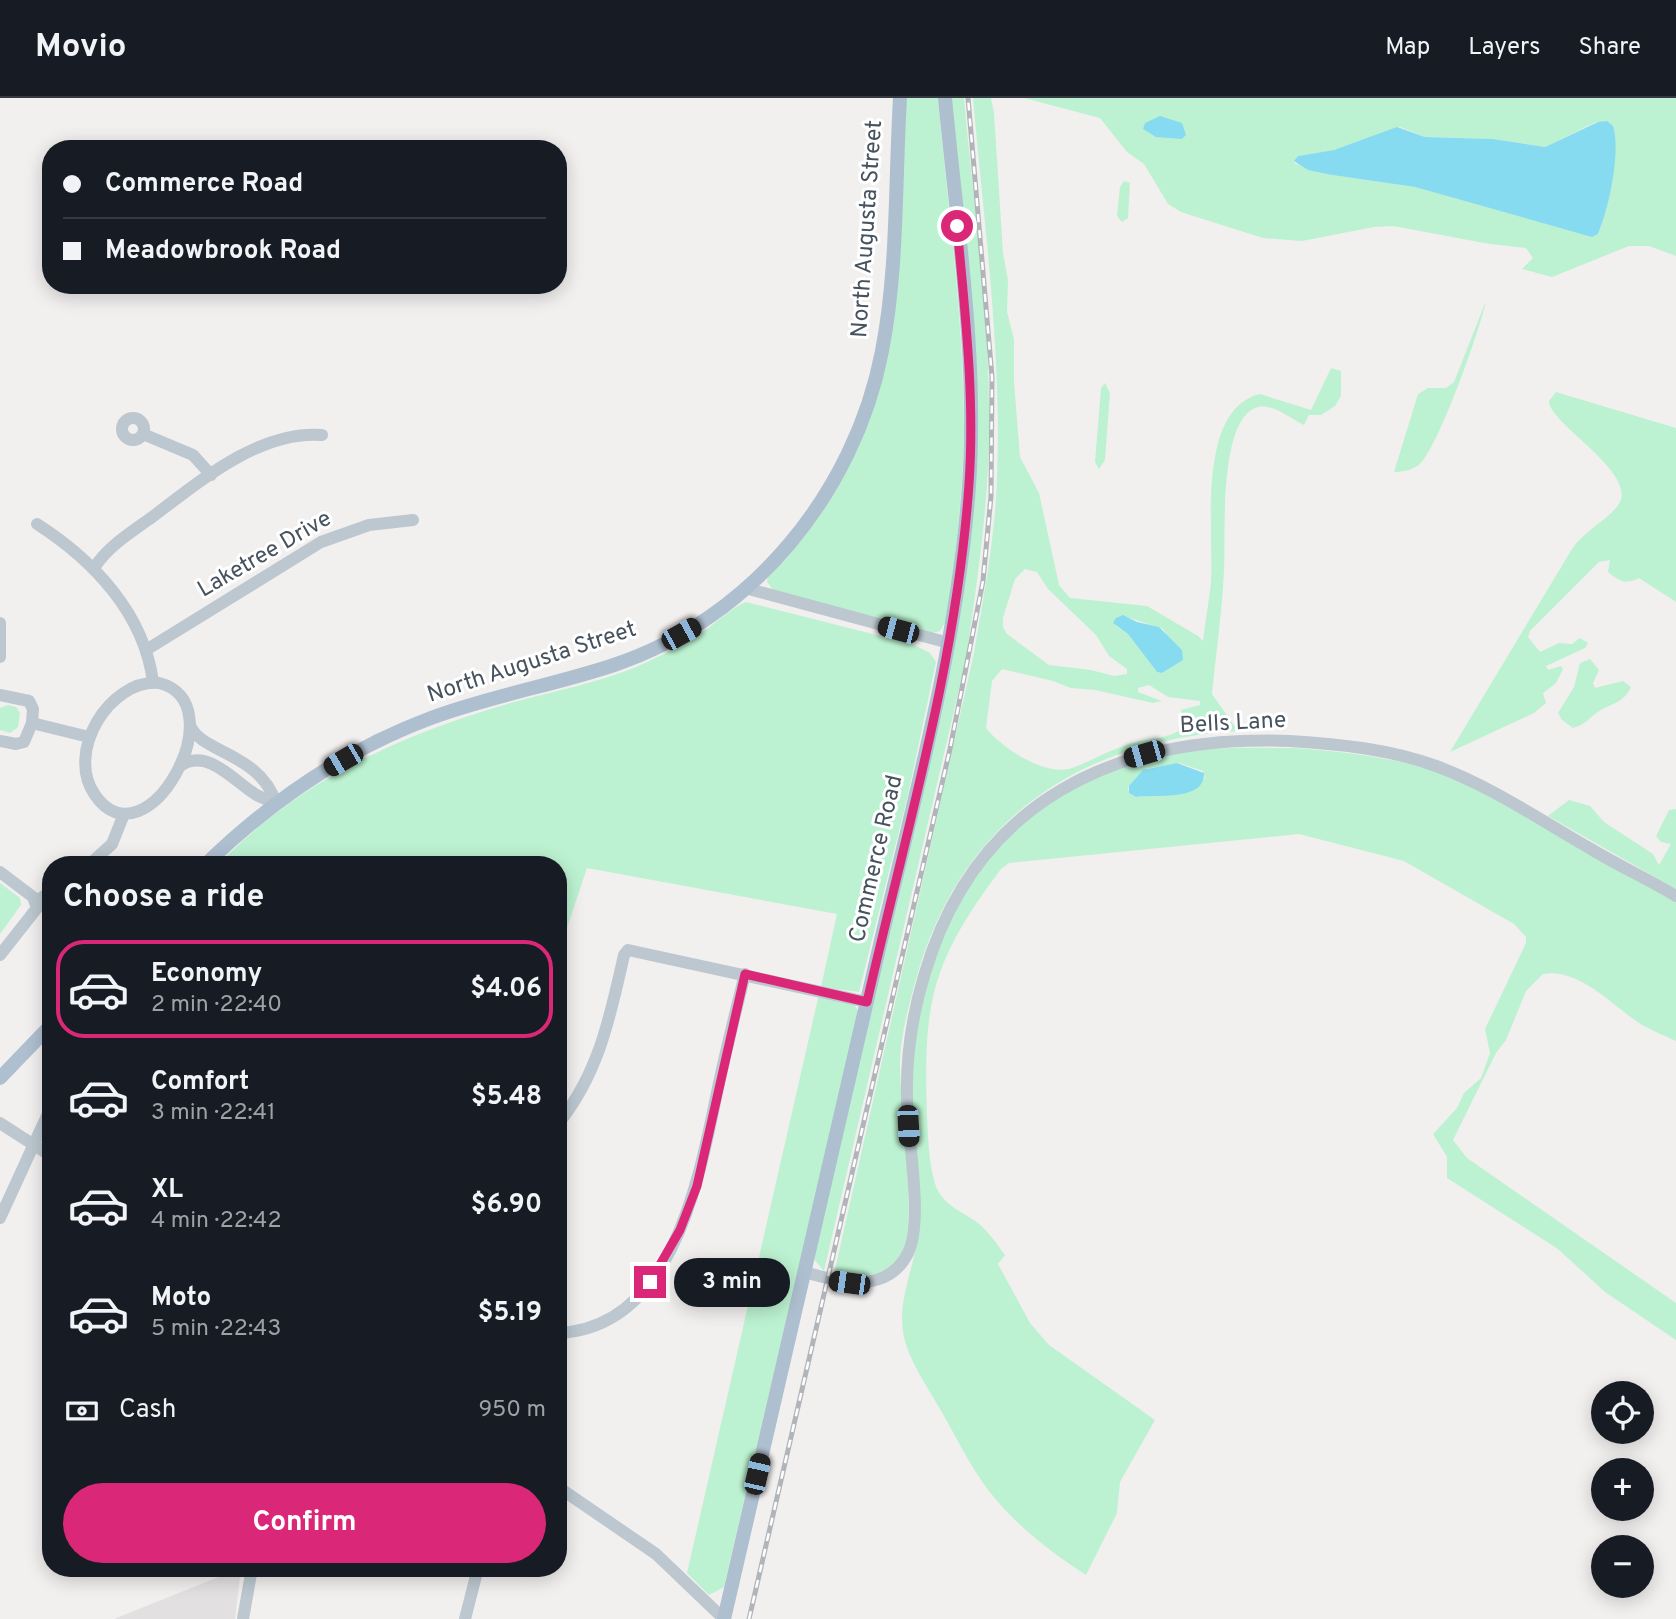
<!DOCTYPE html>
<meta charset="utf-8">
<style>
:root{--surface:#171b24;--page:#242831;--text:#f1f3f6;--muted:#9ea1a6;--line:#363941;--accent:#db2777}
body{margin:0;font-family:Overpass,sans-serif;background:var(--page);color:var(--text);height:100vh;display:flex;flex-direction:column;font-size:26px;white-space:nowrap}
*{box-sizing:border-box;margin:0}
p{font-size:23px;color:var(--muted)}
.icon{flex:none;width:38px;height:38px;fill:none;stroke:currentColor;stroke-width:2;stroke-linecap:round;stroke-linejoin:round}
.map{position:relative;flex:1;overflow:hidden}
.sheet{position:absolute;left:42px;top:758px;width:525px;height:721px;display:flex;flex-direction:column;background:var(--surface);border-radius:28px;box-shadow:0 4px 18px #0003}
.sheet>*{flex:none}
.banner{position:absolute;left:42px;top:42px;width:525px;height:154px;border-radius:28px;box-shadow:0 4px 18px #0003;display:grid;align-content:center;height:154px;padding:0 21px;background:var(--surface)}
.tools{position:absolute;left:1591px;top:1283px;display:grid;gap:14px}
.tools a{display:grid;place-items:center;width:63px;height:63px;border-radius:50%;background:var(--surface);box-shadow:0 4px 18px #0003;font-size:35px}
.end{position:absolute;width:32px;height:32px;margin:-16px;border:9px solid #db2777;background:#fff;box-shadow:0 0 0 4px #fff}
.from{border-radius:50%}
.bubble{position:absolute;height:49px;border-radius:24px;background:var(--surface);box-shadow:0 4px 18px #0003;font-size:23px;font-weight:700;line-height:49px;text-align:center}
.car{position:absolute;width:21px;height:42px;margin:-21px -10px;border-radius:9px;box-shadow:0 0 5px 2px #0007;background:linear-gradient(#222 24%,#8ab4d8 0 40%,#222 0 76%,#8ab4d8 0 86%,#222 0)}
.banner b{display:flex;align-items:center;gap:24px;height:66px;font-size:26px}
.banner b+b{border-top:2px solid var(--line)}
.banner i{width:18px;height:18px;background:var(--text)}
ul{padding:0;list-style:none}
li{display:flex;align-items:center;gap:21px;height:98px;margin:0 14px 10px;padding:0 7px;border:4px solid transparent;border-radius:28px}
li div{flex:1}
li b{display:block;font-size:26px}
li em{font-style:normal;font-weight:700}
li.active{border-color:var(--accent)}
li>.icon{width:63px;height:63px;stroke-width:1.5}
h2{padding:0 21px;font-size:32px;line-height:84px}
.pay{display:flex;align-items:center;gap:18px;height:77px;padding:0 21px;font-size:26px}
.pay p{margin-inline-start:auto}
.primary-button{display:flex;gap:14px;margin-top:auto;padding:14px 21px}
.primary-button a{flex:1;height:80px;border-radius:42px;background:var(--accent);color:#fff;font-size:28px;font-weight:700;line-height:80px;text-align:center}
header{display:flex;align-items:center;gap:42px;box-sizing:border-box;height:98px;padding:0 35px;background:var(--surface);border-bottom:2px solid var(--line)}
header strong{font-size:33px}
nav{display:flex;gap:38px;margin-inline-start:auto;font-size:24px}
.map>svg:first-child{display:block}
.education{fill:#e3e0e1}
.green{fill:#bcf2d1;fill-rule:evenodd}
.water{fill:#87dbf1}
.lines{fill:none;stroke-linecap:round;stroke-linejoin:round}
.minor{stroke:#bcc7cf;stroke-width:12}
.major{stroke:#aebfd0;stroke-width:14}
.rail-casing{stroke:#b1b5ba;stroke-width:5}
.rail{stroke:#fff;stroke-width:2.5;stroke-dasharray:8;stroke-linecap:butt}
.route{stroke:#db2777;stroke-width:9}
.labels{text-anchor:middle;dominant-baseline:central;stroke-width:6;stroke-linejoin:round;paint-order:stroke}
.street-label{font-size:23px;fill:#46535e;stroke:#fff}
</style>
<header>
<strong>Movio</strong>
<nav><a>Map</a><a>Layers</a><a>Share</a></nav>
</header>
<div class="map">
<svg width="1676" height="1521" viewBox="0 0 1676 1521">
<rect width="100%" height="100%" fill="#f2efef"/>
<path class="education" d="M 241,1470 L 235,1521 L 114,1521 Z"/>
<g class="green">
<path d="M 905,0 L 938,0 C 948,111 964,223 964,335 C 963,398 955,459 947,521 L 940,533 L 932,535 L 773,492 L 767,484 L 768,476 L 802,437 L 876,296 Z"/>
<path d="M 951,0 L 964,0 C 973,102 988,205 989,307 C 991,392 978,477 966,561 L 824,1173 L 813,1160 L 934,638 L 972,397 Z"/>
<path d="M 973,0 L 991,0 L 994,15 L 1003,155 L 1008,182 L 1007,214 L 1014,241 L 1014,284 L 1020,359 L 1039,395 L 1059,487 L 1070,500 L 1147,508 L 1198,538 L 1203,543 C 1205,524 1209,504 1211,484 C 1214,435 1196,311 1260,296 L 1311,312 L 1331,270 L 1341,273 L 1341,298 L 1335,308 L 1321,317 L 1309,317 L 1304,327 C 1291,321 1270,303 1255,310 C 1218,326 1226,439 1224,473 C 1222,514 1216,555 1212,596 L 1238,633 C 1082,642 964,720 918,874 C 910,903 900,937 900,968 C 900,1006 917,1125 903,1152 C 888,1181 861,1179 834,1176 L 974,555 C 984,497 995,439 997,381 C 1002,254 984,126 973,0 ZM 1025,471 L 1037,474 L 1048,491 L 1096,537 L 1109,558 L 1127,571 L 1127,576 L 1114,578 L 1091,572 L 1049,567 L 1007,536 L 1003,529 L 1003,520 L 1015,481 ZM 1127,519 L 1163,531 L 1183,562 L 1162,575 L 1157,574 L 1128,536 L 1115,527 ZM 1002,571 L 1053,583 L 1071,590 L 1095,592 L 1153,605 L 1162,603 L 1138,594 L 1138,590 L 1149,587 L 1168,599 L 1200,603 L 1200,607 L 1181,612 L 1184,629 C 1171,641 1149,640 1132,645 C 1111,651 1092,663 1072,670 C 1045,679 1002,650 986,630 L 992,583 Z"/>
<path d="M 1024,0 L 1676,0 L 1676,158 L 1649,148 L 1629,148 L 1552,179 L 1522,171 L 1533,160 L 1526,150 L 1490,146 L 1393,128 L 1374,129 L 1302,143 L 1263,140 L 1181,114 L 1168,106 L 1144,66 L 1127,54 L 1100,20 ZM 1596,24 L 1611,26 C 1622,48 1608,114 1598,136 L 1576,134 L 1415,89 L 1332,77 L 1294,65 L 1298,58 L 1334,52 L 1400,29 L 1425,39 L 1493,41 L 1545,49 Z"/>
<path d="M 1124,83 L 1130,85 L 1128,120 L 1122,124 L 1117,118 L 1120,89 Z"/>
<path d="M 1486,203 C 1480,232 1439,347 1420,366 C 1413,372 1403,374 1394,374 L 1418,296 L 1428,290 L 1446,290 L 1454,284 Z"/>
<path d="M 1105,285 L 1110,295 L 1105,362 L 1099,371 L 1095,364 L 1101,290 Z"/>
<path d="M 1556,294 L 1676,330 L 1676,504 L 1639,480 C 1626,487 1619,483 1608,474 L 1610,462 L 1599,464 L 1530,533 L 1528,539 L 1540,554 L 1559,545 L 1572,546 L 1580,540 L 1588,545 L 1585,550 L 1546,568 L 1548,572 L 1561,568 L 1563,571 L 1556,585 L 1543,595 L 1546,605 L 1534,615 L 1450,654 L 1572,451 C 1584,433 1610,420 1619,406 C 1638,374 1549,326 1549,303 Z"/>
<path d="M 746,504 L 912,546 L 930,555 L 936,564 L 908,697 L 859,894 L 821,889 L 837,816 L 587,770 L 558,857 L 558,766 L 219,766 C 299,682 404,635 514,604 C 555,593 596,585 636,569 C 660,559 685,545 707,531 C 719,522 732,510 746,504 Z"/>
<path d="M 1590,561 L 1599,572 L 1593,585 L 1595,590 L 1623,583 L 1631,589 C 1624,604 1614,605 1601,612 C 1590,618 1586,627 1573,630 L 1562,622 L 1558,615 L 1574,589 L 1580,565 Z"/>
<path d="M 8,607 L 16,609 L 20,615 L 18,629 L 10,635 L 0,632 L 0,610 Z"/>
<path d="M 1295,650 C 1351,654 1404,661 1457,680 L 1676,803 L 1676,943 C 1663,937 1648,931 1636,923 C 1610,905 1578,870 1543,876 L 1526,893 L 1506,942 L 1496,955 L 1453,1042 L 1467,1060 L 1676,1205 L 1676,1242 L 1605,1194 L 1558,1151 L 1447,1080 L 1447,1059 L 1433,1036 L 1457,1010 L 1464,995 L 1481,980 L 1490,955 L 1485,931 L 1526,845 L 1526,839 L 1514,826 L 1404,763 L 1299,736 L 1009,765 L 1001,771 C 931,864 923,904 927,1018 C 928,1037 929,1080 940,1096 C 948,1109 966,1116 978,1125 C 989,1134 997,1146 1005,1157 L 998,1166 L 1030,1225 L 1049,1247 L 1155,1322 L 1120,1384 L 1117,1415 L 1086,1477 C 1054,1456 1023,1433 998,1404 C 974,1377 958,1342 940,1311 C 927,1288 907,1260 903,1234 C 897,1193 922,1156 919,1115 C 915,1055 907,992 916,932 C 939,783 1043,666 1198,652 C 1230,649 1263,650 1295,650 ZM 1179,665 L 1203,673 L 1205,680 L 1190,694 L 1136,699 L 1129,695 L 1128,690 L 1146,671 Z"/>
<path d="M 1569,702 L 1590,708 L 1604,724 L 1653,756 L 1659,767 L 1671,746 L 1661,744 L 1656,738 L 1669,712 L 1676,711 L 1676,791 L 1548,718 Z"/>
<path d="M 0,785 L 20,800 L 21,807 L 0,836 Z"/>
<path d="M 819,896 L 854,905 L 858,914 L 724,1489 L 709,1497 L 687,1475 Z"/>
</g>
<g class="water">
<path d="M 1160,18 L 1182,25 L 1186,37 L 1182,41 L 1156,39 L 1143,31 L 1145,25 Z"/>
<path d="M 1598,24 L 1607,23 L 1613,28 C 1621,53 1609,111 1598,136 L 1592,139 L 1415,89 L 1332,77 L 1308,72 L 1294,63 L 1298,58 L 1334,52 L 1397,29 L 1425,39 L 1493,41 L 1545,49 Z"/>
<path d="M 1123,517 L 1137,524 L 1159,529 L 1182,552 L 1183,562 L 1162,575 L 1157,574 L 1128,536 L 1113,525 L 1116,520 Z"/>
<path d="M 1177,665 L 1204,675 C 1205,704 1155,696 1136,699 L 1129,695 L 1129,688 L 1143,672 Z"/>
</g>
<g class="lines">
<g class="minor">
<circle cx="133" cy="331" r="11"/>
<path d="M 143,336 L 193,357 L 211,377"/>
<path d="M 37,426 C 93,462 144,515 153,584"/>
<path d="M 94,470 C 109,447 133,433 155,417 C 201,382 261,332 322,337"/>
<path d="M 745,490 L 949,545"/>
<path d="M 0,525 L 0,559"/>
<path d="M 146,552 L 321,444 L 369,427 L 413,422"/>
<path d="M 159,585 C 238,604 146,771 95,697 C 65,655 109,581 159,585 Z"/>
<path d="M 0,597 L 29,603 L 33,611 L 32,625 L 24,644 L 16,646 L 0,643"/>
<path d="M 32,625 L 89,639"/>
<path d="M 190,627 C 200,655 259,654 276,705"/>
<path d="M 180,668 C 207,649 234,683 255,696 C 261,700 269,702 276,705"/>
<path d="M 90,766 L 112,746 L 124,716"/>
<path d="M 0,774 L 33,799 L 37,810 L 0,857"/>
<path d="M 36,803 L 51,794"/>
<path d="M 0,1025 L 51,1058"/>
<path d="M 558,1026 C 599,975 610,919 624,857 L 628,852 L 867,904"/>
<path d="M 0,1120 L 51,1009"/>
<path d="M 804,1174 C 840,1184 887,1197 908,1155 C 924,1122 907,1039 907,1000 C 906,959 912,918 924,878 C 975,702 1117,636 1290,643 C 1339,646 1389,651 1436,668 C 1491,688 1540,722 1591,751 C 1619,768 1648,781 1676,798"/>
<path d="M 558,1235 C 676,1230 700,1074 719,985 C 727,948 736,912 745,876"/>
<path d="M 558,1389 L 656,1456 L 724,1521"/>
<path d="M 243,1521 L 252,1470"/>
<path d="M 465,1521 L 478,1470"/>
</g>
<g class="major">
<path d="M 206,766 C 271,703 345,652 431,620 C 490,598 554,587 614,567 C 752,521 855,394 882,253 C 898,171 895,83 900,0"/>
<path d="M 0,980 L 51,927"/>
<path d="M 724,1521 C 776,1293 830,1066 882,838 C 917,690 958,541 969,388 C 978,259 957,128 945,0"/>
</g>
<defs>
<path id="rail" d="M 749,1521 L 950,651 L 983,483 L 991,398 L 992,279 L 968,0"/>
</defs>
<use href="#rail" class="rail-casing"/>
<use href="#rail" class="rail"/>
</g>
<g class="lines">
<path class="route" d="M 650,1184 L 680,1132 L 697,1088 L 745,876 L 867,904 C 906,733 957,562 969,386 C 975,300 965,214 957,128"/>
</g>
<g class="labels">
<g class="street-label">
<text transform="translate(868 131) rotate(-86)">North Augusta Street</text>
<text transform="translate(265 457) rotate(-30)">Laketree Drive</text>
<text transform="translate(532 565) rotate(-18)">North Augusta Street</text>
<text transform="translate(1233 626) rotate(-3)">Bells Lane</text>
<text transform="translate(877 761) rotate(-77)">Commerce Road</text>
</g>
</g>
</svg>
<div class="tools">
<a><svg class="icon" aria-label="locate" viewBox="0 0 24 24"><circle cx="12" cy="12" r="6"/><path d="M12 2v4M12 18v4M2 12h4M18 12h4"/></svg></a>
<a>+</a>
<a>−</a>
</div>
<i class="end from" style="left:957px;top:128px"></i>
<i class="end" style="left:650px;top:1184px"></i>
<div class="bubble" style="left:674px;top:1160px;width:116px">3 min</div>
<i class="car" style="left:898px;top:532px;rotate:285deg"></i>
<i class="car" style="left:681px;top:536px;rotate:61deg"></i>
<i class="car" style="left:1144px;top:656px;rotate:254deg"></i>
<i class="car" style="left:343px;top:662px;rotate:240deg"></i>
<i class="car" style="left:908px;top:1028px;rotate:177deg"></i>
<i class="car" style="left:849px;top:1185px;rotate:278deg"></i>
<i class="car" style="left:757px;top:1376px;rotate:13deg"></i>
<div class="banner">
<b><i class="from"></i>Commerce Road</b>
<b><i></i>Meadowbrook Road</b>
</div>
<section class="sheet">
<h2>Choose a ride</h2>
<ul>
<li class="active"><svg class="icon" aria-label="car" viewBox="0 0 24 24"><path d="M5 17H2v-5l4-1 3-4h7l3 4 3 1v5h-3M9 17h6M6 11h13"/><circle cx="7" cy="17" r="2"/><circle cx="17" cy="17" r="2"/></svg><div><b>Economy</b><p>2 min · 22:40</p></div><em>$4.06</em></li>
<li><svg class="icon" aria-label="car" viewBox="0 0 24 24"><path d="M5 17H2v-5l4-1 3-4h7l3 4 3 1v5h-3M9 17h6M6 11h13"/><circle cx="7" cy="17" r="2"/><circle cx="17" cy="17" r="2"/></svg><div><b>Comfort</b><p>3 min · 22:41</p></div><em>$5.48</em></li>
<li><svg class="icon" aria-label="car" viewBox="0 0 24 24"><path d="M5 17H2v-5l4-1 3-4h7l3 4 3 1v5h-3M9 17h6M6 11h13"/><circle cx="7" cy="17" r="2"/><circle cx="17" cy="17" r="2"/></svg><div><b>XL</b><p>4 min · 22:42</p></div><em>$6.90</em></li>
<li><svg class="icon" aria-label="car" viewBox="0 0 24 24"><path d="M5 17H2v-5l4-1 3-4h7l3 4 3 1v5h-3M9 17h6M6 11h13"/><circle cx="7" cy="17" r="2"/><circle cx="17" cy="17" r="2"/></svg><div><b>Moto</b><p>5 min · 22:43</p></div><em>$5.19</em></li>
</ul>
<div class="pay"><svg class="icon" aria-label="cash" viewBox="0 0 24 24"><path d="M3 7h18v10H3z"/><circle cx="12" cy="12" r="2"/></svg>Cash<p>950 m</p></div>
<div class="primary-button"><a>Confirm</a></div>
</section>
</div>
